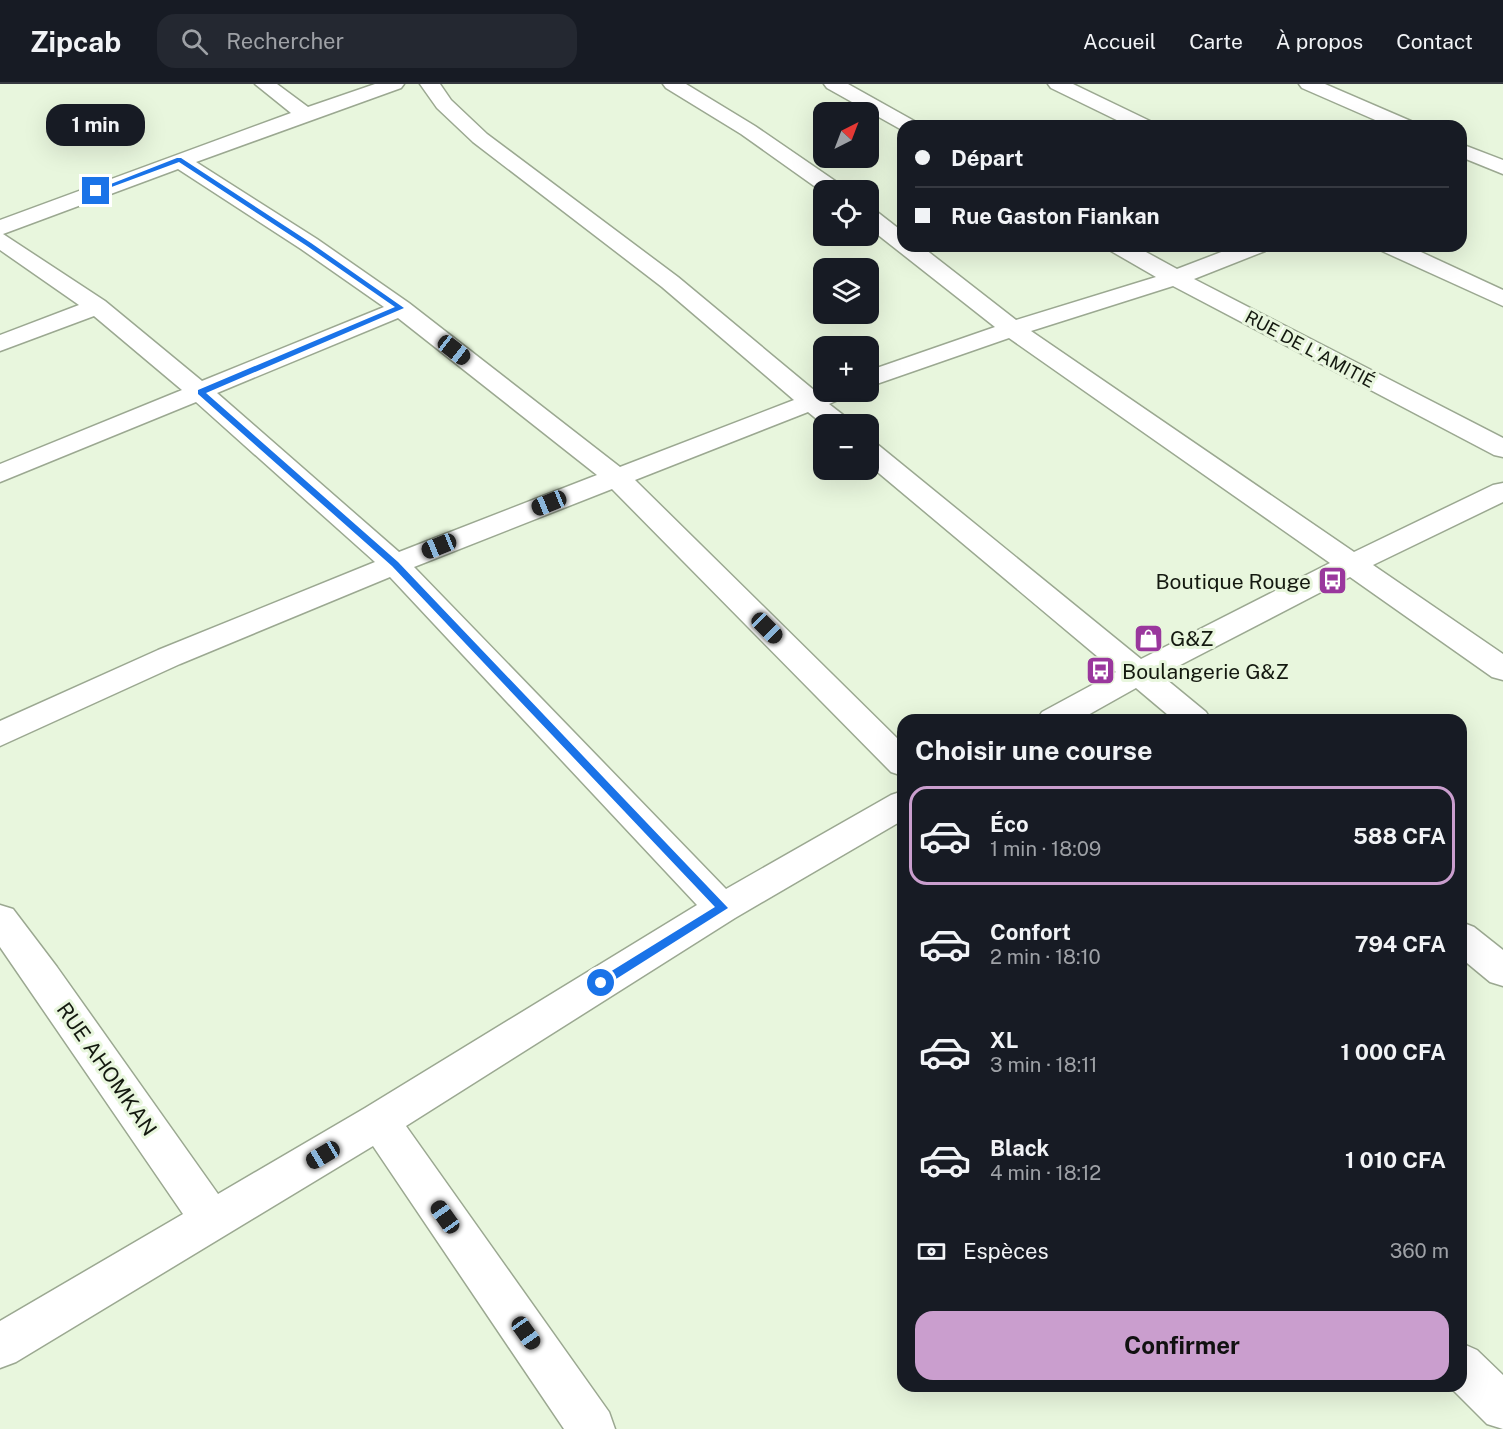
<!DOCTYPE html>
<html lang="fr">
<meta charset="utf-8">
<style>
:root{--surface:#171b24;--page:#242831;--text:#f1f3f6;--muted:#9ea1a6;--line:#363941;--accent:#ca9ece}
body{margin:0;font-family:"Public Sans",sans-serif;background:var(--page);color:var(--text);height:100vh;display:flex;flex-direction:column;font-size:22px;white-space:nowrap}
*{box-sizing:border-box;margin:0}
p{font-size:20px;color:var(--muted)}
.icon{flex:none;width:33px;height:33px;fill:none;stroke:currentColor;stroke-width:2;stroke-linecap:round;stroke-linejoin:round}
.map{position:relative;flex:1;overflow:hidden}
.sheet{position:absolute;left:897px;top:630px;width:570px;height:678px;display:flex;flex-direction:column;background:var(--surface);border-radius:18px;box-shadow:0 6px 24px #0002}
.sheet>*{flex:none}
.guide{position:absolute;left:897px;top:36px;width:570px;height:132px;border-radius:18px;box-shadow:0 6px 24px #0002;display:grid;align-content:center;height:132px;padding:0 18px;background:var(--surface)}
.needle{width:39px;rotate:42deg}
.buttons{position:absolute;left:813px;top:18px;display:grid;gap:12px}
.buttons a{display:grid;place-items:center;width:66px;height:66px;border-radius:12px;background:var(--surface);box-shadow:0 6px 24px #0002;font-size:30px}
.end{position:absolute;width:27px;height:27px;margin:-14px;border:8px solid #1a73e8;background:#fff;box-shadow:0 0 0 3px #fff}
.from{border-radius:50%}
.bubble{position:absolute;height:42px;border-radius:18px;background:var(--surface);box-shadow:0 6px 24px #0002;font-size:20px;font-weight:700;line-height:42px;text-align:center}
.car{position:absolute;width:18px;height:36px;margin:-18px -9px;border-radius:8px;box-shadow:0 0 4px 2px #0007;background:linear-gradient(#222 24%,#8ab4d8 0 40%,#222 0 76%,#8ab4d8 0 86%,#222 0)}
.guide b{display:flex;align-items:center;gap:21px;height:57px;font-size:22px}
.guide b+b{border-top:2px solid var(--line)}
.guide i{width:15px;height:15px;background:var(--text)}
ul{padding:0;list-style:none}
li{display:flex;align-items:center;gap:18px;height:99px;margin:0 12px 9px;padding:0 6px;border:3px solid transparent;border-radius:18px}
li div{flex:1}
li b{display:block;font-size:22px}
li em{font-style:normal;font-weight:700}
li.selected{border-color:var(--accent)}
li>.icon{width:54px;height:54px;stroke-width:1.5}
h2{padding:0 18px;font-size:27px;line-height:72px}
.pay{display:flex;align-items:center;gap:15px;height:66px;padding:0 18px;font-size:22px}
.pay p{margin-inline-start:auto}
.primary-button{display:flex;gap:12px;margin-top:auto;padding:12px 18px}
.primary-button a{flex:1;height:69px;border-radius:18px;background:var(--accent);color:#111;font-size:24px;font-weight:700;line-height:69px;text-align:center}
header{display:flex;align-items:center;gap:36px;box-sizing:border-box;height:84px;padding:0 30px;background:var(--surface);border-bottom:2px solid var(--line)}
header strong{font-size:28px}
nav{display:flex;gap:33px;margin-inline-start:auto;font-size:21px}
.search{width:420px;height:54px;background:var(--page);display:flex;align-items:center;gap:15px;box-sizing:border-box;padding:0 21px;border-radius:18px;color:var(--muted);font-size:22px}
.map>svg:first-child{display:block}
.lines{fill:none;stroke-linecap:round;stroke-linejoin:round}
.minor-casing{stroke:#9ba891;stroke-width:3}
.minor{fill:#fff;fill-rule:evenodd}
.route{fill:#1a73e8}
.labels{text-anchor:middle;dominant-baseline:central;stroke-width:6;stroke-linejoin:round;paint-order:stroke}
.far-street-label{font-size:18px;fill:#141910;stroke:#e8f6dd}
.poi-label{font-size:21px;fill:#141910;stroke:#e8f6dd;text-anchor:start}
.street-label{font-size:21px;fill:#141910;stroke:#e8f6dd}
</style>
<header>
<strong>Zipcab</strong>
<div class="search"><svg class="icon" aria-label="search" viewBox="0 0 24 24"><circle cx="10" cy="10" r="6"/><path d="M15 15l6 6"/></svg>Rechercher</div>
<nav><a>Accueil</a><a>Carte</a><a>À propos</a><a>Contact</a></nav>
</header>
<div class="map">
<svg width="1503" height="1345" viewBox="0 0 1503 1345">
<rect width="100%" height="100%" fill="#e8f6dd"/>
<g class="lines">
<defs>
<g id="minor">
<path d="M 255,0 L 277,0 L 308,23 L 375,0 L 404,0 L 401,4 L 196,78 L 317,155 L 409,219 L 620,383 L 794,316 L 662,203 L 473,58 L 437,24 L 420,0 L 440,0 L 451,16 L 487,50 L 678,193 L 815,307 L 824,304 L 824,308 L 849,308 L 845,313 L 829,320 L 847,334 L 851,340 L 824,341 L 808,328 L 635,396 L 903,660 L 903,692 L 891,688 L 612,405 L 414,483 L 726,805 L 891,711 L 903,707 L 903,736 L 735,834 L 406,1042 L 609,1328 L 615,1345 L 564,1345 L 373,1062 L 16,1278 L 0,1284 L 0,1237 L 183,1130 L 0,863 L 0,821 L 13,825 L 57,883 L 218,1110 L 365,1024 L 697,821 L 390,493 L 180,580 L 0,662 L 0,637 L 158,566 L 375,478 L 196,318 L 0,398 L 0,380 L 182,306 L 94,232 L 0,267 L 0,251 L 79,221 L 0,166 L 0,136 L 291,29 ZM 178,85 L 301,165 L 384,223 L 202,297 L 105,217 L 3,150 ZM 398,234 L 597,391 L 399,468 L 217,309 Z"/>
<path d="M 663,0 L 686,0 L 755,42 L 841,101 L 844,106 L 824,106 L 824,109 L 741,50 L 666,4 Z"/>
<path d="M 824,0 L 848,0 L 916,38 L 919,42 L 903,42 L 902,46 L 827,4 Z"/>
<path d="M 1048,0 L 1073,0 L 1152,38 L 1155,42 L 1129,42 L 1051,4 Z"/>
<path d="M 1299,0 L 1325,0 L 1413,38 L 1416,42 L 1389,42 L 1302,4 Z"/>
<path d="M 1461,60 L 1503,76 L 1503,90 L 1461,73 Z"/>
<path d="M 868,126 L 876,127 L 903,148 L 903,162 L 921,162 L 1016,236 L 1156,193 L 1111,167 L 1108,162 L 1135,162 L 1177,185 L 1237,162 L 1268,162 L 1265,167 L 1194,195 L 1503,354 L 1503,373 L 1494,371 L 1173,202 L 1031,247 L 1354,468 L 1493,401 L 1503,399 L 1503,418 L 1373,481 L 1503,570 L 1503,596 L 1492,593 L 1350,493 L 1161,591 L 1206,628 L 1211,636 L 1174,636 L 1136,604 L 1079,636 L 1037,636 L 1042,628 L 1116,588 L 868,380 L 868,358 L 877,360 L 1141,575 L 1330,479 L 1009,254 L 868,303 L 868,287 L 995,243 L 868,143 Z"/>
<path d="M 1379,162 L 1408,162 L 1503,206 L 1503,222 L 1382,167 Z"/>
<path d="M 1461,838 L 1474,843 L 1503,866 L 1503,902 L 1490,898 L 1461,874 Z"/>
<path d="M 1461,1259 L 1477,1266 L 1503,1291 L 1503,1345 L 1487,1340 L 1449,1302 L 1461,1302 Z"/>
</g>
</defs>
<use href="#minor" class="minor-casing"/>
<use href="#minor" class="minor"/>
</g>
<path class="route" d="M 177,74 L 181,74 L 311,159 L 404,224 L 206,309 L 398,478 L 728,824 L 605,902 L 597,902 L 597,896 L 715,823 L 392,482 L 198,310 L 198,306 L 395,223 L 307,162 L 179,78 L 98,108 L 93,107 Z"/>
<defs>
<symbol id="bus-square" viewBox="-11 -11 22 22"><rect x="-9" y="-9" width="18" height="18" rx="4" fill="#9a379d" stroke="#e8f6dd"/><path d="M-5-6H5V4H4V6H2V4H-2V6H-4V4H-5ZM-3.5-4V0h7V-4ZM-3.5 1.2v1.5H-2V1.2ZM2 1.2v1.5H3.5V1.2Z" fill="#fff"/></symbol>
<symbol id="shop-square" viewBox="-11 -11 22 22"><rect x="-9" y="-9" width="18" height="18" rx="4" fill="#9a379d" stroke="#e8f6dd"/><path d="M-5-2.5h2.3a2.7 3.5 0 0 1 5.4 0H5L5.5 6h-11ZM-1.5-2.5h3a1.5 2.3 0 0 0-3 0Z" fill="#fff"/></symbol>
</defs>
<g fill-rule="evenodd">
<use href="#bus-square" x="1316" y="480" width="33" height="33"/>
<use href="#shop-square" x="1132" y="538" width="33" height="33"/>
<use href="#bus-square" x="1084" y="570" width="33" height="33"/>
</g>
<g class="labels">
<g class="far-street-label">
<text transform="translate(1310 265) rotate(28)">RUE DE L'AMITIÉ</text>
</g>
<g class="poi-label">
<text x="1311" y="497" text-anchor="end">Boutique Rouge</text>
<text x="1170" y="554">G&amp;Z</text>
<text x="1122" y="587">Boulangerie G&amp;Z</text>
</g>
<g class="street-label">
<text transform="translate(107 985) rotate(55)">RUE AHOMKAN</text>
</g>
</g>
</svg>
<div class="buttons">
<a><svg class="needle" viewBox="-14 -14 28 28"><path d="M0-13l5 13h-10z" fill="#e53935"/><path d="M0 13l5-13h-10z" fill="#9ea1a6"/></svg></a>
<a><svg class="icon" aria-label="locate" viewBox="0 0 24 24"><circle cx="12" cy="12" r="6"/><path d="M12 2v4M12 18v4M2 12h4M18 12h4"/></svg></a>
<a><svg class="icon" aria-label="layers" viewBox="0 0 24 24"><path d="M12 4l9 5-9 5-9-5zM3 14l9 5 9-5"/></svg></a>
<a>+</a>
<a>−</a>
</div>
<i class="end from" style="left:601px;top:899px"></i>
<i class="end" style="left:96px;top:107px"></i>
<div class="bubble" style="left:46px;top:20px;width:99px">1 min</div>
<i class="car" style="left:454px;top:266px;rotate:128deg"></i>
<i class="car" style="left:549px;top:419px;rotate:248deg"></i>
<i class="car" style="left:439px;top:462px;rotate:248deg"></i>
<i class="car" style="left:767px;top:544px;rotate:135deg"></i>
<i class="car" style="left:323px;top:1071px;rotate:239deg"></i>
<i class="car" style="left:445px;top:1133px;rotate:325deg"></i>
<i class="car" style="left:526px;top:1249px;rotate:145deg"></i>
<div class="guide">
<b><i class="from"></i>Départ</b>
<b><i></i>Rue Gaston Fiankan</b>
</div>
<section class="sheet">
<h2>Choisir une course</h2>
<ul>
<li class="selected"><svg class="icon" aria-label="car" viewBox="0 0 24 24"><path d="M5 17H2v-5l4-1 3-4h7l3 4 3 1v5h-3M9 17h6M6 11h13"/><circle cx="7" cy="17" r="2"/><circle cx="17" cy="17" r="2"/></svg><div><b>Éco</b><p>1 min · 18:09</p></div><em>588 CFA</em></li>
<li><svg class="icon" aria-label="car" viewBox="0 0 24 24"><path d="M5 17H2v-5l4-1 3-4h7l3 4 3 1v5h-3M9 17h6M6 11h13"/><circle cx="7" cy="17" r="2"/><circle cx="17" cy="17" r="2"/></svg><div><b>Confort</b><p>2 min · 18:10</p></div><em>794 CFA</em></li>
<li><svg class="icon" aria-label="car" viewBox="0 0 24 24"><path d="M5 17H2v-5l4-1 3-4h7l3 4 3 1v5h-3M9 17h6M6 11h13"/><circle cx="7" cy="17" r="2"/><circle cx="17" cy="17" r="2"/></svg><div><b>XL</b><p>3 min · 18:11</p></div><em>1 000 CFA</em></li>
<li><svg class="icon" aria-label="car" viewBox="0 0 24 24"><path d="M5 17H2v-5l4-1 3-4h7l3 4 3 1v5h-3M9 17h6M6 11h13"/><circle cx="7" cy="17" r="2"/><circle cx="17" cy="17" r="2"/></svg><div><b>Black</b><p>4 min · 18:12</p></div><em>1 010 CFA</em></li>
</ul>
<div class="pay"><svg class="icon" aria-label="cash" viewBox="0 0 24 24"><path d="M3 7h18v10H3z"/><circle cx="12" cy="12" r="2"/></svg>Espèces<p>360 m</p></div>
<div class="primary-button"><a>Confirmer</a></div>
</section>
</div>
